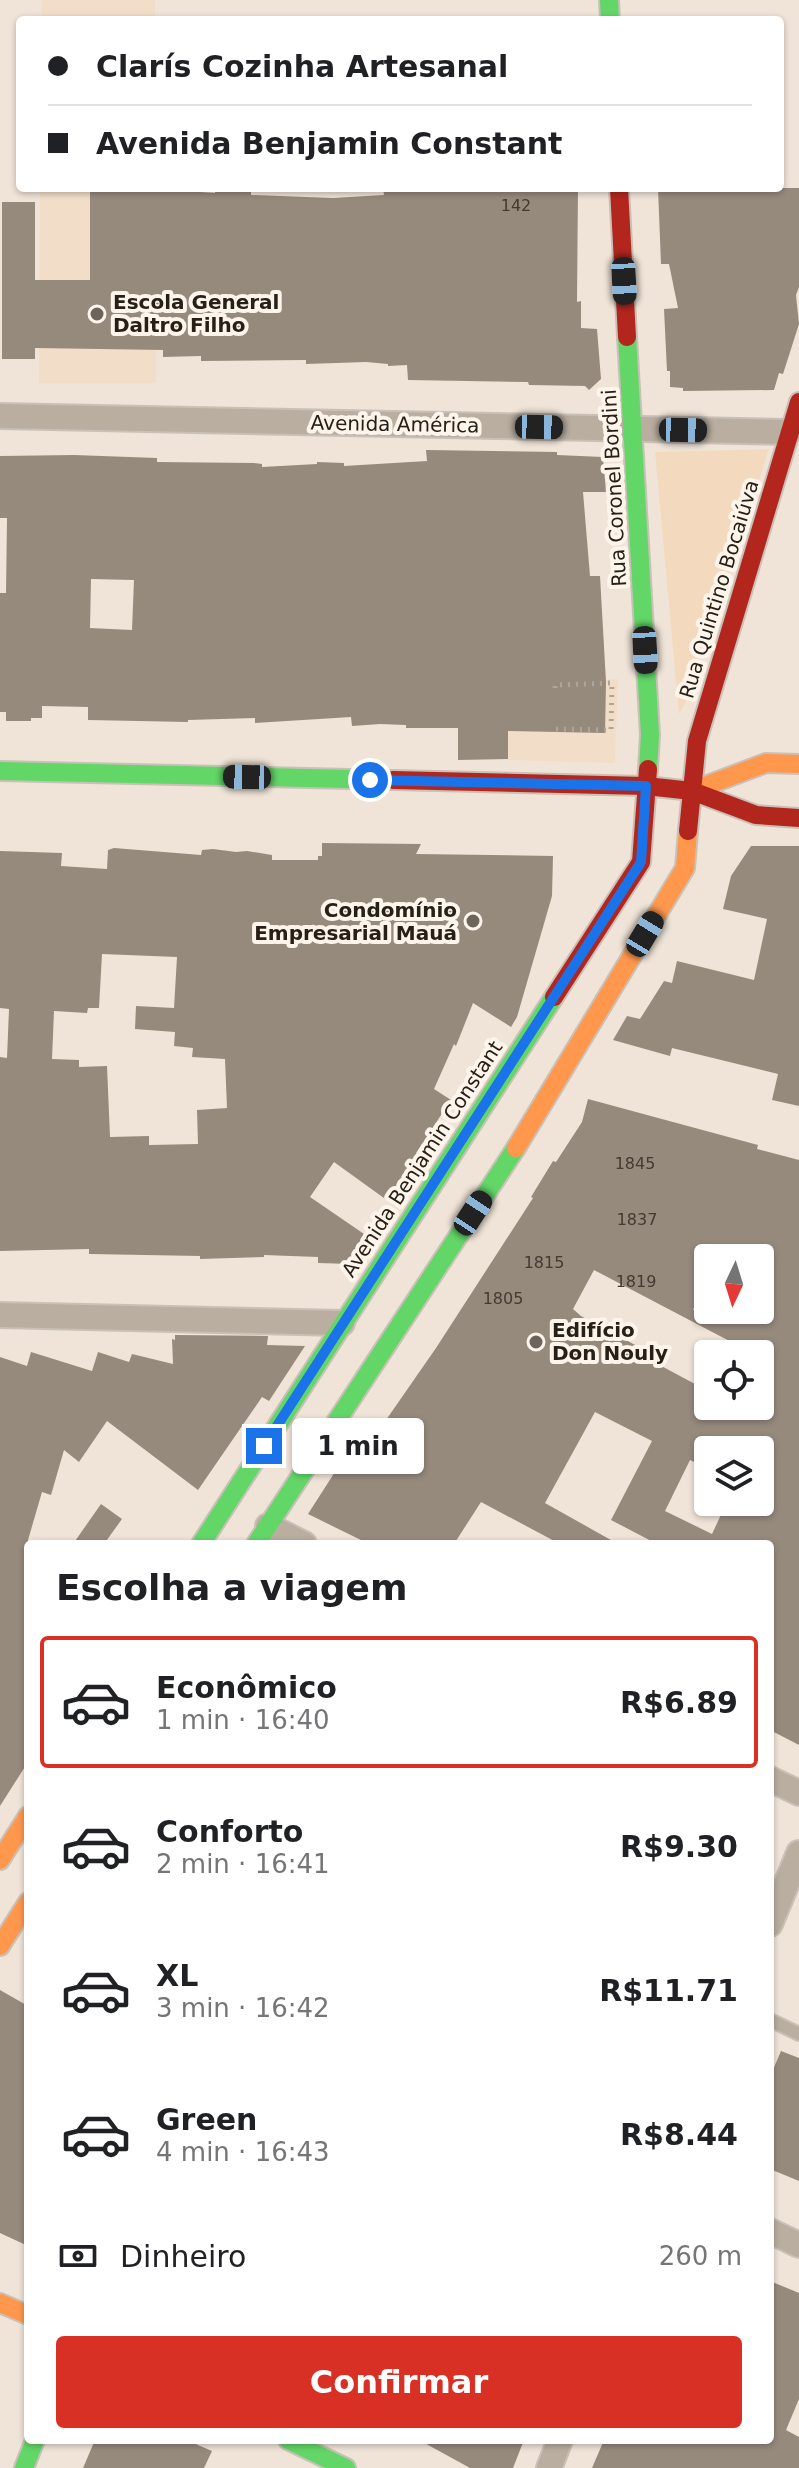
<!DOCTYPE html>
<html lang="pt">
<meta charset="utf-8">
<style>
:root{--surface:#fff;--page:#f6f6f6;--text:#202124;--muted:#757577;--line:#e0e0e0;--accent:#d93025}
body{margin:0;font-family:"DejaVu Sans",sans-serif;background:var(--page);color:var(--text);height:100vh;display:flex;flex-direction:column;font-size:30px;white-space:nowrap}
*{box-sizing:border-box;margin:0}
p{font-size:26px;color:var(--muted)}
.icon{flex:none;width:44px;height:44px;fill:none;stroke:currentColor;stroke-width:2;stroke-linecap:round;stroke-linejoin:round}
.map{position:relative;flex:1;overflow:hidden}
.sheet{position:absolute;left:24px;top:1540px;width:750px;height:904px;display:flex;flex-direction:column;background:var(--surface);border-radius:8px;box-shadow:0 2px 6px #0004}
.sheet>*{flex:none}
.hud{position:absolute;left:16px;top:16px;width:768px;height:176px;border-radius:8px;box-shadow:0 2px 6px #0004;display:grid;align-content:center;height:176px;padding:0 32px;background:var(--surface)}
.needle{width:52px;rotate:184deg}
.buttons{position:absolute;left:694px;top:1244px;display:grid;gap:16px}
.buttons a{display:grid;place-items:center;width:80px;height:80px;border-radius:8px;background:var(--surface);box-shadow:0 2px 6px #0004;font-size:40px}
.end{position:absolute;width:36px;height:36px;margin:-18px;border:10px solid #1a73e8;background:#fff;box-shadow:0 0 0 4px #fff}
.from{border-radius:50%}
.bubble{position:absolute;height:56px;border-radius:8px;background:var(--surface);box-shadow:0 2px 6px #0004;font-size:26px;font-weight:700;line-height:56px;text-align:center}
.car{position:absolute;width:24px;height:48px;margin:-24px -12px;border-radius:10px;box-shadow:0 0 6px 2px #0007;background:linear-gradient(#222 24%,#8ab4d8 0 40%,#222 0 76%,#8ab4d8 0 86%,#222 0)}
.hud b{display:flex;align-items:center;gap:28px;height:76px;font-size:30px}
.hud b+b{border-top:2px solid var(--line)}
.hud i{width:20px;height:20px;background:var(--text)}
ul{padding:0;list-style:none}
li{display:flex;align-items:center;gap:24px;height:132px;margin:0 16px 12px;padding:0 16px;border:4px solid transparent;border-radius:8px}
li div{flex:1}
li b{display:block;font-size:30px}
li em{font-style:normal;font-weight:700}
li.on{border-color:var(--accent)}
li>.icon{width:72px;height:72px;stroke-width:1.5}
h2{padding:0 32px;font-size:36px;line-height:96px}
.pay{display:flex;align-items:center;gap:20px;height:88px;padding:0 32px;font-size:30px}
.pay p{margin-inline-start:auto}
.primary-button{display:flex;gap:16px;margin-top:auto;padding:16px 32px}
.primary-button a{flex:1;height:92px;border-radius:8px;background:var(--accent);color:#fff;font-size:32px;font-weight:700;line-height:92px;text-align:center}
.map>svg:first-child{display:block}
.built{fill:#f2dec8}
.green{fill:#f3dabe}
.building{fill:#968a7d;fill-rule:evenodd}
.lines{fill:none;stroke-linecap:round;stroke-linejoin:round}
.lane-casing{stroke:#c9c1b7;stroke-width:16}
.street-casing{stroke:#c9c1b7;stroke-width:28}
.fast-casing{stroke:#c9c1b7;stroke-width:22}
.slow-casing{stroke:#c9c1b7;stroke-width:22}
.jam-casing{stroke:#c9c1b7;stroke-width:22}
.path{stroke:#afa499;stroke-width:5;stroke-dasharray:2 6;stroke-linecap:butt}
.lane{stroke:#baaea0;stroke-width:12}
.street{stroke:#baaea0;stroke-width:24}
.fast{stroke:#63d668;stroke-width:18}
.slow{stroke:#ff974d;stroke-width:18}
.jam{stroke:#b3261e;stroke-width:18}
.route{stroke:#1a73e8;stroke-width:10}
.poi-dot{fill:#6d655b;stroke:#fdf5eb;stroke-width:3}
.labels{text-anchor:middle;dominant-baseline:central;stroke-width:8;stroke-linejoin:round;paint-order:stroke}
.number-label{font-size:16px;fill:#433a30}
.poi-label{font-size:20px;font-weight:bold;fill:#272017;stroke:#fdf5eb;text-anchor:start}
.street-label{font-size:20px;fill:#272017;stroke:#fdf5eb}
</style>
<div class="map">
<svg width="799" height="2468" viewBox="0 0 799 2468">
<rect width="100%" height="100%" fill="#f0e4d8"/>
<g class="built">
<path d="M 42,0 L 155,0 L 155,20 L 41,20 Z"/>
<path d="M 40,188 L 155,188 L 156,383 L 39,383 Z"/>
<path d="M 618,679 L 615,763 L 508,760 L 508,685 Z"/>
</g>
<path class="green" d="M 769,449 L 690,695 L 679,714 L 655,452 Z"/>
<g class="building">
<path d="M 90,188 L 173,188 L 172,190 L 215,193 L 215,188 L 251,188 L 251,195 L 333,198 L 384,195 L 383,188 L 578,188 L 577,302 L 581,301 L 581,328 L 597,329 L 601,379 L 589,390 L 585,386 L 529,385 L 528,382 L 408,380 L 407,365 L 388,366 L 388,364 L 366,362 L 306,364 L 306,360 L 201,361 L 201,356 L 163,357 L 163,350 L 35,348 L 35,359 L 2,359 L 2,202 L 35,202 L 35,280 L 90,280 Z"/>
<path d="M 658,188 L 799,188 L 799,287 L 796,295 L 799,324 L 783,374 L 779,373 L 774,390 L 683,391 L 683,388 L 670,387 L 670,371 L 667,371 L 664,309 L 678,308 L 669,264 L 661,264 Z"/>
<path d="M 426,450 L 557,452 L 557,455 L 603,457 L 606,492 L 583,492 L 590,576 L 600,576 L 606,682 L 605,733 L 508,731 L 508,759 L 458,760 L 458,728 L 406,728 L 406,725 L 380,724 L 352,726 L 351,717 L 255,723 L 255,718 L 188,720 L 188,722 L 88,720 L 88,707 L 42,706 L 42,718 L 31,718 L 31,721 L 6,721 L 6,712 L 0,712 L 0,593 L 6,593 L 7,518 L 0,518 L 0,456 L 74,455 L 157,458 L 157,462 L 254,463 L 262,464 L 262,467 L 317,464 L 317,462 L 344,463 L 344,466 L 427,461 ZM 91,579 L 134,580 L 132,630 L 90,628 Z"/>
<path d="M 322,843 L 421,844 L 416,854 L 553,856 L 552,896 L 517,1017 L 511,1027 L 473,1003 L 456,1046 L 454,1044 L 434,1089 L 451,1100 L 416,1153 L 425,1160 L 395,1206 L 334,1162 L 310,1197 L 367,1236 L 351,1264 L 318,1263 L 318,1257 L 264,1255 L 264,1257 L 200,1259 L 200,1256 L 89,1254 L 89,1249 L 0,1251 L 0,1057 L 7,1058 L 9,1009 L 0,1008 L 0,851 L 62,853 L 61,866 L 107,869 L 108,850 L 114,848 L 201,855 L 202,850 L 213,849 L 236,852 L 247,851 L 272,855 L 272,860 L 318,860 L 318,856 L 322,856 ZM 102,954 L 177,957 L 174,1008 L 136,1006 L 135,1029 L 175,1032 L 174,1046 L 193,1048 L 192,1057 L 225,1059 L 227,1108 L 197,1110 L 198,1144 L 149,1145 L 149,1136 L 110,1137 L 107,1066 L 79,1067 L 79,1060 L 52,1059 L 54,1011 L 87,1013 L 88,1008 L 99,1008 Z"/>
<path d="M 751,846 L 799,846 L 799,1106 L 772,1100 L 778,1074 L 672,1048 L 670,1056 L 613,1040 L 627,1016 L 640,1019 L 664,981 L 672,983 L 677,961 L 754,980 L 767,919 L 723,909 L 731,876 Z"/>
<path d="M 588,1099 L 758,1145 L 757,1149 L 799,1160 L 799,1745 L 770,1730 L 770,1544 L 657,1544 L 611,1520 L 652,1441 L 595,1412 L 545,1503 L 618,1544 L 560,1544 L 481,1502 L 454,1544 L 369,1544 L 308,1514 L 349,1450 L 361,1456 L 436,1348 L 533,1198 L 531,1197 L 553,1161 L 556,1162 L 582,1122 ZM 708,1258 L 760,1258 L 760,1310 L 693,1310 L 708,1277 ZM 594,1270 L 737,1345 L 731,1354 L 760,1354 L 760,1406 L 708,1406 L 708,1391 L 639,1354 L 652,1354 L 581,1316 L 573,1309 ZM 708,1450 L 760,1450 L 760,1514 L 736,1502 L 727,1502 L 712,1534 L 665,1511 L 690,1460 L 708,1469 Z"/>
<path d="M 175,1335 L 268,1336 L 267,1345 L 305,1346 L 269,1401 L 262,1397 L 198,1490 L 107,1421 L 79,1462 L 64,1450 L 51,1495 L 42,1492 L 28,1540 L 28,1762 L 0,1806 L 0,1357 L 27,1366 L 31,1352 L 92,1371 L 98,1352 L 129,1362 L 132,1354 L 173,1364 L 172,1339 L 175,1340 Z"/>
<path d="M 101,1504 L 122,1519 L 104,1544 L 73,1544 Z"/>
<path d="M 0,1990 L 28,2006 L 28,2246 L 0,2233 Z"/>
<path d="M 781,2051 L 799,2058 L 799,2181 L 770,2169 L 770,2077 Z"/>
<path d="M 770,2281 L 799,2293 L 799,2399 L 786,2430 L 799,2437 L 799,2468 L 592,2468 L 604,2440 L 770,2440 Z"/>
<path d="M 95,2440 L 186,2440 L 212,2451 L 204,2468 L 83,2468 Z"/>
<path d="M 419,2440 L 524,2440 L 513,2468 L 470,2468 Z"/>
</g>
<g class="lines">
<defs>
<path id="lane" d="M 770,2020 L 799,2034"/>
<g id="street">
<path d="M 0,416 L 789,432"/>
<path d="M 0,1315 L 342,1323"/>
<path d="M 268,1526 L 304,1544"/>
<path d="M 770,1779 L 799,1793"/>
<path d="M 770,1924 L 799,1853"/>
<path d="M 770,2231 L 799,2245"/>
<path d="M 549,2468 L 560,2440"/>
</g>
<g id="fast">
<path d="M 609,0 L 610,20"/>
<path d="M 627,337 L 650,735 L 648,769"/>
<path d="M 0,771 L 393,780"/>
<path d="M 201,1544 L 554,997"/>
<path d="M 256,1544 L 516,1148"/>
<path d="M 288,2440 L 346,2468"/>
<path d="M 24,2468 L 35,2440"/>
</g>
<g id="slow">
<path d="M 692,791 L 766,763 L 799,764"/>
<path d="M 516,1148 L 685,868 L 688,831"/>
<path d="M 0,1860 L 28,1816"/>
<path d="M 0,1946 L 28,1902"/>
<path d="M 0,2303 L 28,2315"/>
</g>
<g id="jam">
<path d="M 619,188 L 627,337"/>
<path d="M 393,780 L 646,786 L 692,791 L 756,815 L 799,818"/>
<path d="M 688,831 L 697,741 L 799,402"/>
<path d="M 554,997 L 641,862 L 648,769"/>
</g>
</defs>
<use href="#lane" class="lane-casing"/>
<use href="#street" class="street-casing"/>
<use href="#fast" class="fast-casing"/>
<use href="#slow" class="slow-casing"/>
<use href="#jam" class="jam-casing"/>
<g class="path">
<path d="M 555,688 L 555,685 L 611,683"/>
<path d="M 556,729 L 611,730 L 612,683"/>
</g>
<use href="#lane" class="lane"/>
<use href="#street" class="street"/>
<use href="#fast" class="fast"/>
<use href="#slow" class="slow"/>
<use href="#jam" class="jam"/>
</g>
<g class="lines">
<path class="route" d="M 264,1446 L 641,862 L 646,786 L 370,780"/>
</g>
<g class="poi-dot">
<circle cx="97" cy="314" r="8"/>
<circle cx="473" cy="921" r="8"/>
<circle cx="536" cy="1342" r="8"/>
</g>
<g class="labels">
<g class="number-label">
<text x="516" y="205">142</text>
<text x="635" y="1163">1845</text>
<text x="637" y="1219">1837</text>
<text x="544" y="1262">1815</text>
<text x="636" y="1281">1819</text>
<text x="503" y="1298">1805</text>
</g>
<g class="poi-label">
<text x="113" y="302">Escola General<tspan x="113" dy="23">Daltro Filho</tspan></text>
<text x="457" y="910" text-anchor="end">Condomínio<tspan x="457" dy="23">Empresarial Mauá</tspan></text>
<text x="552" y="1330">Edifício<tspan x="552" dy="23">Don Nouly</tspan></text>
</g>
<g class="street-label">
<text transform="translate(395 424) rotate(1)">Avenida América</text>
<text transform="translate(614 488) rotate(-93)">Rua Coronel Bordini</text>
<text transform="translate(719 589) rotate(-73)">Rua Quintino Bocaiúva</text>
<text transform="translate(422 1159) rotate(-57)">Avenida Benjamin Constant</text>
</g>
</g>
</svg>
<div class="buttons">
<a><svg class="needle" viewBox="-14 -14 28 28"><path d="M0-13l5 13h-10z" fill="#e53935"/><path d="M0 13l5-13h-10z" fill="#757577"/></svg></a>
<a><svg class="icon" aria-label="locate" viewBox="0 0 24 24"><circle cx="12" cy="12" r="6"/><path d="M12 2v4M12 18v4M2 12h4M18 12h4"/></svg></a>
<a><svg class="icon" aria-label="layers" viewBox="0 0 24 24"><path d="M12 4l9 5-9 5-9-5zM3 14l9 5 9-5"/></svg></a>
</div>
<i class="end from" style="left:370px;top:780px"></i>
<i class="end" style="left:264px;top:1446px"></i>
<div class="bubble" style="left:292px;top:1418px;width:132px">1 min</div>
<i class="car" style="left:624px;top:281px;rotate:177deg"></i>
<i class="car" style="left:539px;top:427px;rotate:91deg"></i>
<i class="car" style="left:683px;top:430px;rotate:91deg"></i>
<i class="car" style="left:645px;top:650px;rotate:177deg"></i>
<i class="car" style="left:247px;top:777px;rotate:271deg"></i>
<i class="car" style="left:645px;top:934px;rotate:31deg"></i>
<i class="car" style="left:473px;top:1213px;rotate:33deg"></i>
<div class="hud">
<b><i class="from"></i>Clarís Cozinha Artesanal</b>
<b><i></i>Avenida Benjamin Constant</b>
</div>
<section class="sheet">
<h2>Escolha a viagem</h2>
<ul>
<li class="on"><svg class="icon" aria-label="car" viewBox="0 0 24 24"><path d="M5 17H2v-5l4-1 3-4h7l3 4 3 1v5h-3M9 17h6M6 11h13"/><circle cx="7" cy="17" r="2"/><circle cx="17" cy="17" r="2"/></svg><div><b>Econômico</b><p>1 min · 16:40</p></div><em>R$6.89</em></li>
<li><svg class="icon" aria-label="car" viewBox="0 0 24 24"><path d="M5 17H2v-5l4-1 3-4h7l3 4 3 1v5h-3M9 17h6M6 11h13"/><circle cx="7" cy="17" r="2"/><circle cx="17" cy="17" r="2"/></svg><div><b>Conforto</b><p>2 min · 16:41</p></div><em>R$9.30</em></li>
<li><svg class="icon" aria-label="car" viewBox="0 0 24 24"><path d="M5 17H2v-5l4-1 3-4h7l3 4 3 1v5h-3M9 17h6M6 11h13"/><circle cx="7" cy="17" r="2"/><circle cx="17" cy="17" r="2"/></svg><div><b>XL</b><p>3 min · 16:42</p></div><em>R$11.71</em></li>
<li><svg class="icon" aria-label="car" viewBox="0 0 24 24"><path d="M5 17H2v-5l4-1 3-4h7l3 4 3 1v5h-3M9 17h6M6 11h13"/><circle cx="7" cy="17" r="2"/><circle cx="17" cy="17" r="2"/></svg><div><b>Green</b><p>4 min · 16:43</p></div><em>R$8.44</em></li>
</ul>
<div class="pay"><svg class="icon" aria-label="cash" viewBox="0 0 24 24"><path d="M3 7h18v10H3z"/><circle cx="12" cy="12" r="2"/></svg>Dinheiro<p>260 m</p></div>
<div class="primary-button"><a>Confirmar</a></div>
</section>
</div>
